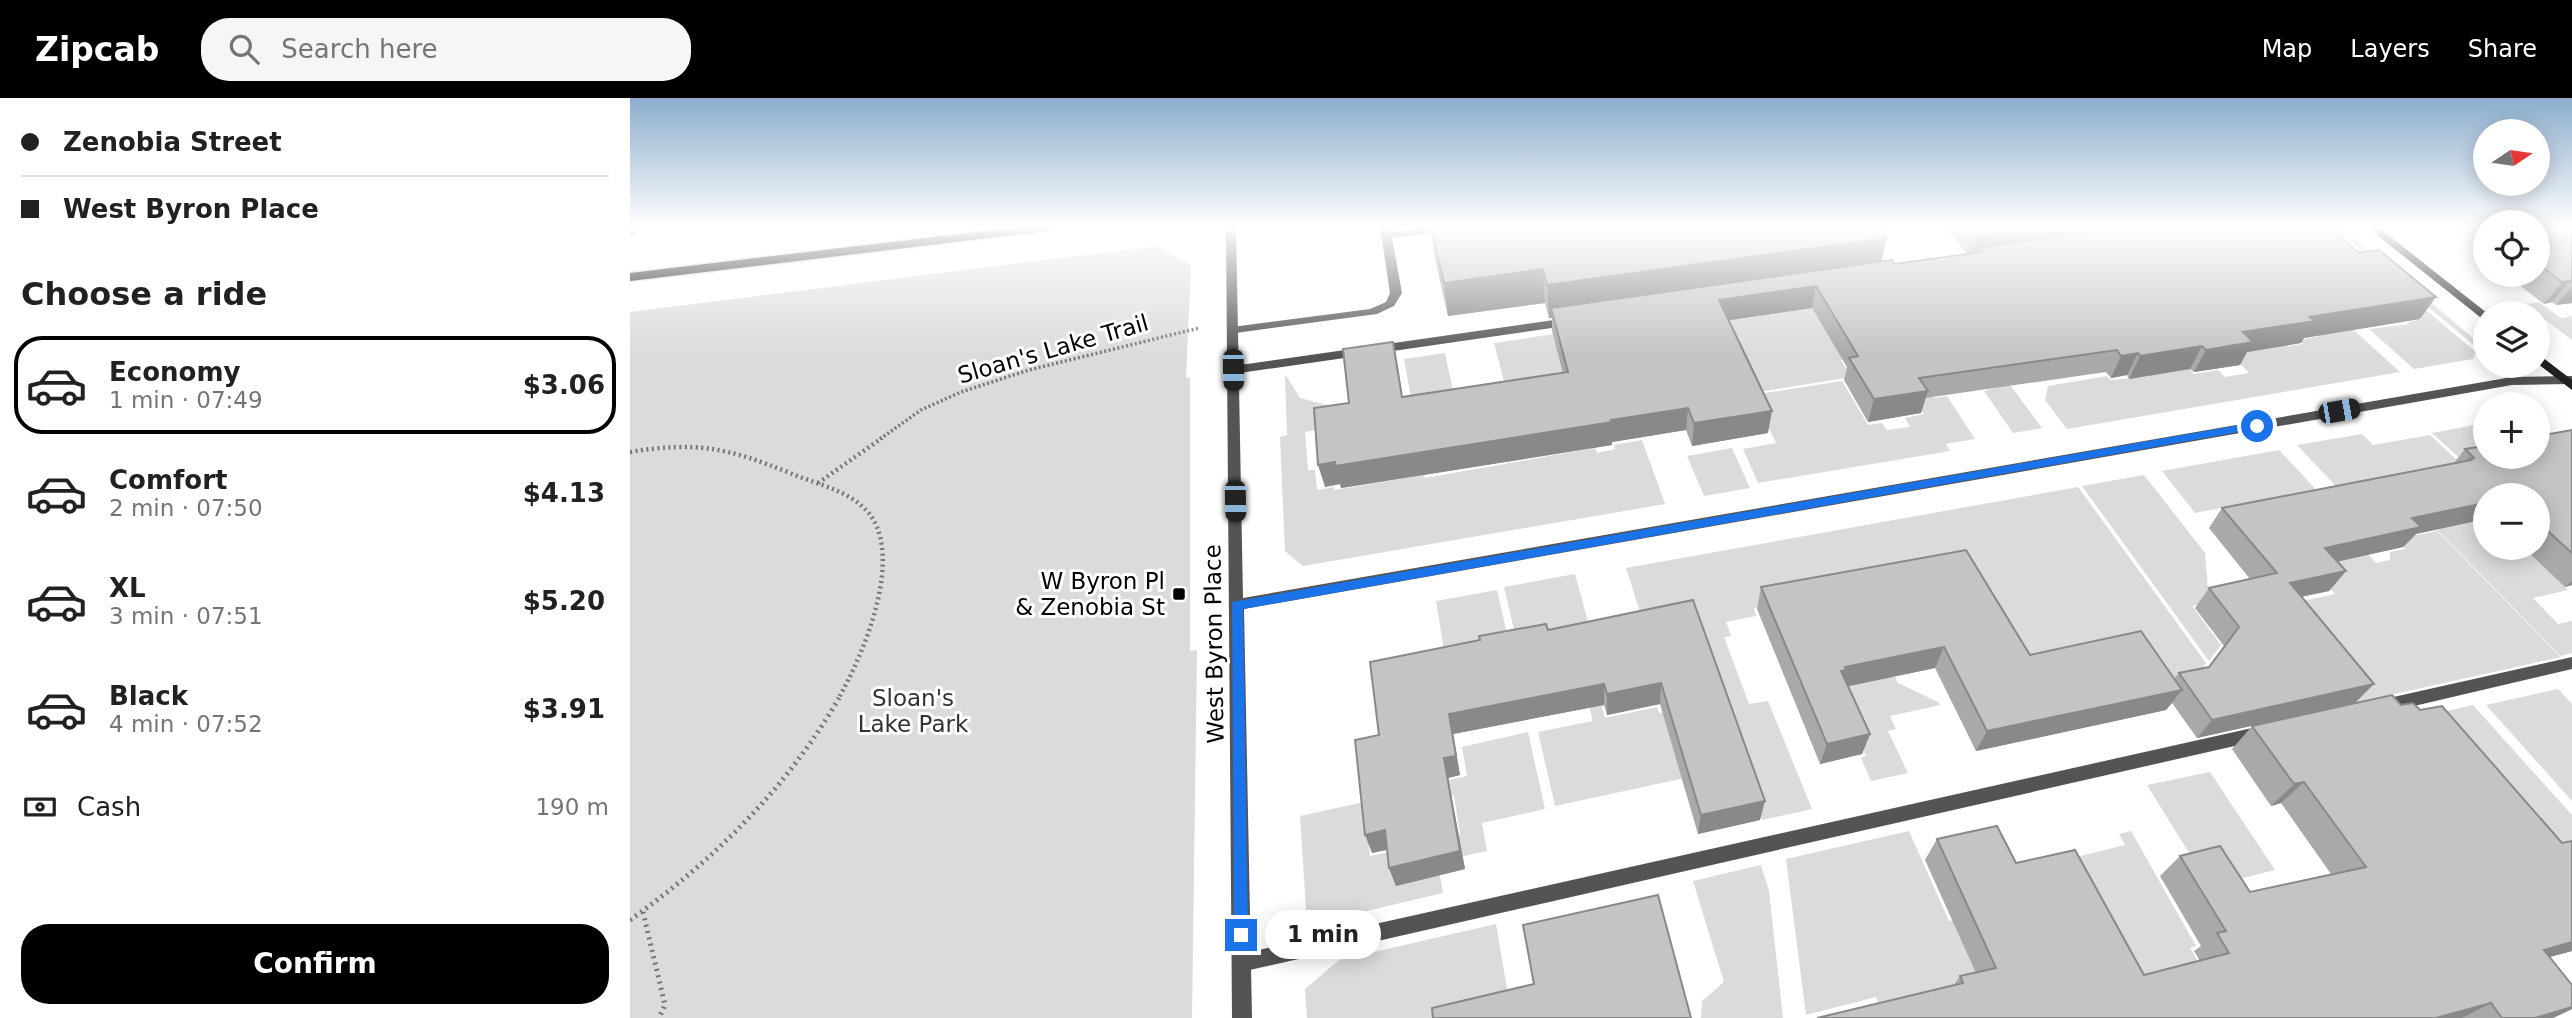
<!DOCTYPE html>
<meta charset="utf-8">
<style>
:root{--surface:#fff;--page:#f6f6f6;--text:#202124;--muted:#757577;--line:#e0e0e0;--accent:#000}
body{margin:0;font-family:"DejaVu Sans",sans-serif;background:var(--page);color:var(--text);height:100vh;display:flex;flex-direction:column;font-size:26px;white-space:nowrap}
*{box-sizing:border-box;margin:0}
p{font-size:23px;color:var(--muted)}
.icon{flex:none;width:38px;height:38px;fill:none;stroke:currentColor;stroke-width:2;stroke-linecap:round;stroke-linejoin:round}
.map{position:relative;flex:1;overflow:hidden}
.sheet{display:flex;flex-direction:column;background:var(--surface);width:630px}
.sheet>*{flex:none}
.guide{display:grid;align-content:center;height:154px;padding:0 21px;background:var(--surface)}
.needle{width:46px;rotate:77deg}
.controls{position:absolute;left:1843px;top:21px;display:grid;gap:14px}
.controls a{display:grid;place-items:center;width:77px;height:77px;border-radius:50%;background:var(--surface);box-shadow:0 4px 18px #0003;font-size:35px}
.end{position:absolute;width:32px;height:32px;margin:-16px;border:9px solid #1a73e8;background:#fff;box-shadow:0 0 0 4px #fff}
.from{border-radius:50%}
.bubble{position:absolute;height:49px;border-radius:24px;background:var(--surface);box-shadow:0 4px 18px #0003;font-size:23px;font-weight:600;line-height:49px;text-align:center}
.car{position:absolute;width:21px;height:42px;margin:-21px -10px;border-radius:9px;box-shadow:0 0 5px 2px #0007;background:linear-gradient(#222 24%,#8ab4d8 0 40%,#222 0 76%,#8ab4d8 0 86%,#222 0)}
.guide b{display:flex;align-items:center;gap:24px;height:66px;font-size:26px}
.guide b+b{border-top:2px solid var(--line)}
.guide i{width:18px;height:18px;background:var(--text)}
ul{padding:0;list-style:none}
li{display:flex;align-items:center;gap:21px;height:98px;margin:0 14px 10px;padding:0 7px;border:4px solid transparent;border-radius:28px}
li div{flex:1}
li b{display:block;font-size:26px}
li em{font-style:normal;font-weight:600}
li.current{border-color:var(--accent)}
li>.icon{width:63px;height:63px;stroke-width:1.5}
h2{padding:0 21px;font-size:32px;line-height:84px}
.pay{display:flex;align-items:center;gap:18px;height:77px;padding:0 21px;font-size:26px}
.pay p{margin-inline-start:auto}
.action{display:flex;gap:14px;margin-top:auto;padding:14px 21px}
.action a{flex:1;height:80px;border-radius:28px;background:var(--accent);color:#fff;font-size:28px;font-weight:600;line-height:80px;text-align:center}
header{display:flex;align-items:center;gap:42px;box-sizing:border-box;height:98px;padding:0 35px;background:var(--accent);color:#fff}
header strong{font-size:33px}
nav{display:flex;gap:38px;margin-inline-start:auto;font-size:24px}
.search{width:490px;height:63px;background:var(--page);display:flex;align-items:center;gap:18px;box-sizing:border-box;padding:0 24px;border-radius:28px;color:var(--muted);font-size:26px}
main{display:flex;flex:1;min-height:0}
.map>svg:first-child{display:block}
.green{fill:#dbdbdb}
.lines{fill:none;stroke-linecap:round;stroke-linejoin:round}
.primary-casing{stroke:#dbdbdb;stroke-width:3}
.path-far2{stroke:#767676;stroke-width:3.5;stroke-dasharray:2 2.5;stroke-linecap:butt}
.path-far1{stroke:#767676;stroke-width:4.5;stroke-dasharray:2 3.5;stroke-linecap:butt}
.path{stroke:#767676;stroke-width:5;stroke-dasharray:2 4.5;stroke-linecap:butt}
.lane{fill:#545454;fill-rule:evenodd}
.street{fill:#545454;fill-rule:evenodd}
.secondary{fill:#212121;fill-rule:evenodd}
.primary{fill:#000;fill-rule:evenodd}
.wall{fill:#a9a9a9}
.shaded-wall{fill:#898989}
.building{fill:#c4c4c4;stroke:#898989;stroke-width:2}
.route{fill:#1a73e8}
.poi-dot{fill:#000;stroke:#fff;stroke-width:2.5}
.labels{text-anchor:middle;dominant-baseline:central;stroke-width:6;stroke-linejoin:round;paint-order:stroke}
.street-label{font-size:23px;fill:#000;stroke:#fff}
.poi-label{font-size:23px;fill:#000;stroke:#fff;text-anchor:end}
.park-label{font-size:23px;fill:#323232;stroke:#fff}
</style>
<header>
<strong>Zipcab</strong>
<div class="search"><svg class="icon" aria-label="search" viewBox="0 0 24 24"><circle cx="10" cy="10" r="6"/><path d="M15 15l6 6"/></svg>Search here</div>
<nav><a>Map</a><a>Layers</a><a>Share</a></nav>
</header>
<main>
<section class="sheet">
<div class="guide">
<b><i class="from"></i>Zenobia Street</b>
<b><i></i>West Byron Place</b>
</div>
<h2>Choose a ride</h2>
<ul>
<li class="current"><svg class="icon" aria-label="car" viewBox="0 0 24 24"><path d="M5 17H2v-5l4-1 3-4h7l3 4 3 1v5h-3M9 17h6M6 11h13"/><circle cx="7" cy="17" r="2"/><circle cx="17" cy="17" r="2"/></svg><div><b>Economy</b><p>1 min · 07:49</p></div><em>$3.06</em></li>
<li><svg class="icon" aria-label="car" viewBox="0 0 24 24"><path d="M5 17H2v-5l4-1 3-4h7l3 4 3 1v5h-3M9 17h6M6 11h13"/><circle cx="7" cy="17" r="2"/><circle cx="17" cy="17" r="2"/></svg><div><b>Comfort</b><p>2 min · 07:50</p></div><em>$4.13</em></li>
<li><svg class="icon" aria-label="car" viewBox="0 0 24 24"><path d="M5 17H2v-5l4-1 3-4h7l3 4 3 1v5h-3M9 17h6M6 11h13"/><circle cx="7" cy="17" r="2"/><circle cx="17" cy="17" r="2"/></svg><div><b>XL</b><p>3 min · 07:51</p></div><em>$5.20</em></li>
<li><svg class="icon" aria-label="car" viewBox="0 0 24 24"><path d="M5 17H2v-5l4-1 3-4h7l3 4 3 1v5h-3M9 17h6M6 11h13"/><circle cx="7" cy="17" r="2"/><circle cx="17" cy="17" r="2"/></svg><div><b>Black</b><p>4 min · 07:52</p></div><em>$3.91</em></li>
</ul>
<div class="pay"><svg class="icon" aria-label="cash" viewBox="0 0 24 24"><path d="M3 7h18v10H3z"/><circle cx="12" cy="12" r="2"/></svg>Cash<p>190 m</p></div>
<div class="action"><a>Confirm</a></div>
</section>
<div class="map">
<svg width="1942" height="920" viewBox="0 0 1942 920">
<rect width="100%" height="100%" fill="#fff"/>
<g class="green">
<path d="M 1702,129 L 1711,129 L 1855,250 L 1845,248 Z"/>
<path d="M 526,148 L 561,167 L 556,279 L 560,280 L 560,553 L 567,552 L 562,920 L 0,920 L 0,214 Z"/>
<path d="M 1749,173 L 1846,254 L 1843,261 L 1784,271 L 1739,231 L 1779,226 L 1778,224 L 1792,221 L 1737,175 Z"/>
<path d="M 1216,187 L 1242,257 L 1211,262 L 1221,279 L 1123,295 L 1074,207 Z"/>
<path d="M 1648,198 L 1715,224 L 1770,274 L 1437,331 L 1415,302 L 1418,288 L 1477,278 L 1480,282 L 1515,279 L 1517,224 L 1564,276 L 1588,272 L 1595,279 L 1619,275 L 1553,205 L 1653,244 L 1657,248 L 1673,246 L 1670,242 L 1689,238 Z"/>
<path d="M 1909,204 L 1931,220 L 1942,218 L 1942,242 L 1895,206 Z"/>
<path d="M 970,229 L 988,278 L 879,302 L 864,245 Z"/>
<path d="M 815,255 L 829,321 L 786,328 L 774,261 Z"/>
<path d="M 655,276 L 670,300 L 697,307 L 719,304 L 726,326 L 675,334 L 678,372 L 685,372 L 687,392 L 704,389 L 704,392 L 794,377 L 795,380 L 965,350 L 967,355 L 985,351 L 984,347 L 1012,342 L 1035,406 L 673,468 L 655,453 L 650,339 L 657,337 Z"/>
<path d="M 1372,276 L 1412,330 L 1383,335 L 1354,293 L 1365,290 L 1357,278 Z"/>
<path d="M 1212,283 L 1238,327 L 1252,325 L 1257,332 L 1280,329 L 1275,320 L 1294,316 L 1281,297 L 1300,294 L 1305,300 L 1317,298 L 1345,341 L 1316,346 L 1320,353 L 1128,385 L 1113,351 L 1146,345 L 1123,297 Z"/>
<path d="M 1855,325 L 1855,359 L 1836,366 L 1802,335 Z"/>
<path d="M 1732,336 L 1743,347 L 1800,337 L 1831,366 L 1855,416 L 1855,450 L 1898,450 L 1938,492 L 1903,500 L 1928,526 L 1942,523 L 1942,555 L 1931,558 L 1807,432 L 1811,431 L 1773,392 L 1719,402 L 1667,347 Z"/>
<path d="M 1102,350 L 1120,390 L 1074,398 L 1057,358 Z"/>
<path d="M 1649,352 L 1707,414 L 1701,416 L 1746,465 L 1760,462 L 1760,454 L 1775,451 L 1767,441 L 1807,433 L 1931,559 L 1683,614 L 1654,507 L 1705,496 L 1636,415 L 1596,409 L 1565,415 L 1532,373 Z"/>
<path d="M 1514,377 L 1575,455 L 1579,504 L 1562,508 L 1591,547 L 1579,563 L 1452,388 Z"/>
<path d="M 1448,389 L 1576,565 L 1563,585 L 1435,633 L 1337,469 L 1252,552 L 1268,585 L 1308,604 L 1310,607 L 1260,618 L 1266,631 L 1258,633 L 1278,675 L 1241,683 L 1231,660 L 1236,658 L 1171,501 L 1124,510 L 1126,518 L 1096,524 L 1101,538 L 1094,539 L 1119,606 L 1138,603 L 1182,711 L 1132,722 L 1113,668 L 1012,520 L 996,470 Z"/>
<path d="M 945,476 L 960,531 L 959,561 L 975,620 L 1027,609 L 1029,615 L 1047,612 L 1078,675 L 925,708 L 908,634 L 963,623 L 939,535 L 887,545 L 874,489 Z"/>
<path d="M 867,492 L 879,545 L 821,594 L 806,503 Z"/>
<path d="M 1928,591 L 1942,606 L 1942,703 L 1856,607 Z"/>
<path d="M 1843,607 L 1942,717 L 1942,776 L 1781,621 Z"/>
<path d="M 898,634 L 915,711 L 852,725 L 857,753 L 821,761 L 811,741 L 830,737 L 824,697 L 805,701 L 802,686 L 837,678 L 832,649 Z"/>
<path d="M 1580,674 L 1645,772 L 1597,784 L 1564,763 L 1517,687 Z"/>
<path d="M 734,704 L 740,758 L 804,744 L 813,795 L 677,827 L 670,718 Z"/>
<path d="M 1279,733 L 1319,823 L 1324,822 L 1413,871 L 1251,913 L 1246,899 L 1176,917 L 1156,761 Z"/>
<path d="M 1501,733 L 1566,848 L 1560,850 L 1572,870 L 1498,889 L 1430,763 L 1495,747 L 1489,736 Z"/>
<path d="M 1131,767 L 1139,793 L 1153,920 L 1071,920 L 1072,903 L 1094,884 L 1063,783 Z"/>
<path d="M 866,826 L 882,920 L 677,920 L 675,891 L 709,862 Z"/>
</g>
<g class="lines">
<defs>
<path id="primary" d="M 387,129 L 424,129 L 418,133 L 0,183 L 0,175 Z"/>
</defs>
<use href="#primary" class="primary-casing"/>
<path class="path-far2" d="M 250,341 L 291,312 L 331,294 L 399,272 L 569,230"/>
<g class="path-far1">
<path d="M 0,354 C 67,343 98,350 160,375 C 185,386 216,391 236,412 C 277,455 233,558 208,601"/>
<path d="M 188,385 L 252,340"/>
</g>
<g class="path">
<path d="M 13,814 L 35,907 L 29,920"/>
<path d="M 0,822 C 84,762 157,690 209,600"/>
</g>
<g class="lane">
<path d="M 0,129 L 9,129 L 4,137 L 0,138 Z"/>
<path d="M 750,129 L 760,129 L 761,134 L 801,129 L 827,129 L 822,132 L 762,140 L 772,195 L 764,208 L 747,216 L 598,236 L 598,230 L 602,229 L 740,211 L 756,204 L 760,195 Z"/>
<path d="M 938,220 L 942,221 L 942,227 L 603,276 L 597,272 L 603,268 Z"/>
<path d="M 1942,559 L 1942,571 L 1750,616 L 1744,614 L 1742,609 L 1744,604 L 1750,602 Z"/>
<path d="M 1631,628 L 1637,630 L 1639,635 L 1637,640 L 1631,642 L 611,874 L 604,872 L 602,865 L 604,858 L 611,856 Z"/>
</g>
<path class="street" d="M 596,129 L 606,129 L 613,500 L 1882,279 L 1942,278 L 1942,286 L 1882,287 L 614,511 L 622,920 L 602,920 Z"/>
<g class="secondary">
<path d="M 1737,129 L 1748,129 L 1857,215 L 1855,215 L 1855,223 Z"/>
<path d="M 1908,256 L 1942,282 L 1942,292 L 1908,266 Z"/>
</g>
<use href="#primary" class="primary"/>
</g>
<g class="wall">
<path d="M 800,129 L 1251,164 L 1264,166 L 1337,156 L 1316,129 L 1699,129 L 1790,221 L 1674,240 L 1671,245 L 1617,254 L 1610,267 L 1564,274 L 1560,271 L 1499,281 L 1497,277 L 1481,280 L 1476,274 L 1295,300 L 1291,315 L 1238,324 L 1214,282 L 1217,269 L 1182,210 L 1099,222 L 1138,335 L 1062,348 L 1056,332 L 982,344 L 982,347 L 711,390 L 710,386 L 695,389 L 773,299 L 933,275 L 922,233 L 922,220 L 919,220 L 915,205 L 818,218 L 805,161 Z"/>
<path d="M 1846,129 L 1855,129 L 1855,135 Z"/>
<path d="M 1908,129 L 1942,129 L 1942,205 L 1926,207 L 1922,204 L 1914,206 L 1876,177 L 1908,177 Z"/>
<path d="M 1942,332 L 1942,487 L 1935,489 L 1894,450 L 1908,450 L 1908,397 L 1855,397 L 1855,421 L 1786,436 L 1773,449 L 1708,463 L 1716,473 L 1699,493 L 1672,499 L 1725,605 L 1567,640 L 1542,605 L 1536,612 L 1346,653 L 1305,570 L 1218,588 L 1240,636 L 1232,656 L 1190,666 L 1127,511 L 1131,489 L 1400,557 L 1544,581 L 1549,575 L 1579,569 L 1594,548 L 1565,510 L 1579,490 L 1620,481 L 1579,430 L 1592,410 L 1823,366 L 1835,351 Z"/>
<path d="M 1063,502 L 1130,722 L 1068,736 L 1030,606 L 977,617 L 974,607 L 823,636 L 830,677 L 818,680 L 835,771 L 766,788 L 759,770 L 757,751 L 742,755 L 749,637 L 918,532 Z"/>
<path d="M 1771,607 L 1932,745 L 1942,743 L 1942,853 L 1919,859 L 1942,887 L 1942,911 L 1923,920 L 1187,920 L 1323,888 L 1330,878 L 1346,875 L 1295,762 L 1307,741 L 1386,765 L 1514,877 L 1570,863 L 1564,853 L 1571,848 L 1530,778 L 1550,758 L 1620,794 L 1701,776 L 1651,705 L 1641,708 L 1602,651 L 1622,628 Z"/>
</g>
<g class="shaded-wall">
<path d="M 1419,129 L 1565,129 L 1349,150 L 1346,160 L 1341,161 L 1348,139 Z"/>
<path d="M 1257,140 L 1249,174 L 921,210 L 922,220 L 919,220 L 917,187 Z"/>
<path d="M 913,171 L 915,205 L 818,218 L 814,185 Z"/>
<path d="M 1940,183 L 1922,204 L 1914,206 L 1932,184 Z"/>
<path d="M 1186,188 L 1182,210 L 1086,224 L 1089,202 Z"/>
<path d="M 1942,188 L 1942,205 L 1926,207 Z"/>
<path d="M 1806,199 L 1790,221 L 1674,240 L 1671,245 L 1617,254 L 1610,267 L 1564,274 L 1576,252 L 1613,234 L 1680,219 Z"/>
<path d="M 1572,248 L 1560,271 L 1499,281 L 1510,258 Z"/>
<path d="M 1508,255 L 1497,277 L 1481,280 L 1491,258 Z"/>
<path d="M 1298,293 L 1291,315 L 1238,324 L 1244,301 Z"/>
<path d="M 1058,310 L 1056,332 L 982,344 L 982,347 L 711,390 L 710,386 L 695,389 L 688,367 Z"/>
<path d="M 1142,313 L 1138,335 L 1062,348 L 1064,325 Z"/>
<path d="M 1855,405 L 1855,421 L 1786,436 L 1773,449 L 1679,470 L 1695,450 L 1782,420 Z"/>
<path d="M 1716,473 L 1699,493 L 1644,504 L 1660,485 Z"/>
<path d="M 1942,483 L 1942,487 L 1935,489 Z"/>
<path d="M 1314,549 L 1305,570 L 1210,590 L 1211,573 L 1215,569 Z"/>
<path d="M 1031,585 L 1030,606 L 977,617 L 977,596 Z"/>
<path d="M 974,586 L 974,607 L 823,636 L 830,677 L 818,680 L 835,771 L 766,788 L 759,770 L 814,660 L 819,616 Z"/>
<path d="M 1744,586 L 1725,605 L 1567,640 L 1582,622 Z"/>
<path d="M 1552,592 L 1536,612 L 1346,653 L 1357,633 Z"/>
<path d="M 1240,636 L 1232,656 L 1190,666 L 1197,646 Z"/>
<path d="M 1674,684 L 1651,705 L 1641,708 L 1664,686 Z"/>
<path d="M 1135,703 L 1130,722 L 1068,736 L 1071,717 Z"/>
<path d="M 755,732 L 762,751 L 742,755 L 735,737 Z"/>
<path d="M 1942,844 L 1942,853 L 1879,870 L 1914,852 Z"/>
<path d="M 1861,905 L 1832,920 L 1806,920 Z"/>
<path d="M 1942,909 L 1942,911 L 1923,920 L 1905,920 Z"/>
</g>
<g class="building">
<path d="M 801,129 L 1248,129 L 1257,140 L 917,187 L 913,171 L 814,185 Z"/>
<path d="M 1340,129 L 1419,129 L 1348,139 Z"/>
<path d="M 1500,129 L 1699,129 L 1729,155 L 1749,152 L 1806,199 L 1680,219 L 1685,223 L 1613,234 L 1623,244 L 1576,252 L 1572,248 L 1510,258 L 1508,255 L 1491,258 L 1487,252 L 1289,280 L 1298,293 L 1244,301 L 1219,260 L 1228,258 L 1186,188 L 1089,202 L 1142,313 L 1064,325 L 1058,310 L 981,322 L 982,324 L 705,368 L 705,364 L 688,367 L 684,310 L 719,305 L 713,251 L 763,244 L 772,299 L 938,274 L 921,210 L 1262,162 L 1264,166 L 1352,154 L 1349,150 Z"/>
<path d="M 1908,129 L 1942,129 L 1942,184 L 1940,183 L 1932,184 L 1908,166 L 1908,142 L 1909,141 L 1908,140 Z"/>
<path d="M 1942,332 L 1942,455 L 1908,424 L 1908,397 L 1855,397 L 1855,405 L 1782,420 L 1791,429 L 1695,450 L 1716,473 L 1660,485 L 1744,586 L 1582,622 L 1549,575 L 1579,569 L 1609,529 L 1579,490 L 1647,475 L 1592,410 L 1841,362 L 1839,361 L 1844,360 L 1835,351 L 1855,348 L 1855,359 L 1908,359 L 1908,338 Z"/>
<path d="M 1336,452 L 1400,557 L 1511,533 L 1552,592 L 1357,633 L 1314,549 L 1215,569 L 1216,572 L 1211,573 L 1240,636 L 1197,646 L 1131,489 Z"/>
<path d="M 1063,502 L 1135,703 L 1071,717 L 1031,585 L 977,596 L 974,586 L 819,616 L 826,658 L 814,660 L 830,753 L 759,770 L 755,732 L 735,737 L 725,642 L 749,637 L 740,564 L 850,542 L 849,538 L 916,526 L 918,532 Z"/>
<path d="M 1762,597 L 1771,607 L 1783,605 L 1790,612 L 1812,608 L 1932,745 L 1942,743 L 1942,844 L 1914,852 L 1942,887 L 1942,909 L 1905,920 L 1872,920 L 1861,905 L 1806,920 L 1187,920 L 1333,885 L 1330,878 L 1366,870 L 1307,741 L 1367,728 L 1386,765 L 1445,752 L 1514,877 L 1599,855 L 1587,835 L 1596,833 L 1550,758 L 1590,748 L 1620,794 L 1736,769 L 1674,684 L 1664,686 L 1622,628 Z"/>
<path d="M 1028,797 L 1061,920 L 803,920 L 802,910 L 904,886 L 893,827 Z"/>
</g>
<linearGradient id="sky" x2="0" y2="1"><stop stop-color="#8cadcc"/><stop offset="0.5" stop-color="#fff"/><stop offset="1" stop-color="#fff" stop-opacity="0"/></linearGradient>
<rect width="1942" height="258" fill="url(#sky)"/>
<path class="route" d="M 1627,324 L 1631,325 L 1631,330 L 613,511 L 618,837 L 616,843 L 611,845 L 606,843 L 604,837 L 602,504 Z"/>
<rect class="poi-dot" x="542" y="489" width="14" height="14" rx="3.5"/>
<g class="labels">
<g class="street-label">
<text transform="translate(423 251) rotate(-16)">Sloan's Lake Trail</text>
<text transform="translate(584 546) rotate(-91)">West Byron Place</text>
</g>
<g class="poi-label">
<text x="535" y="483">W Byron Pl<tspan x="535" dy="26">&amp; Zenobia St</tspan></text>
</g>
<g class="park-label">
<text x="283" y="600">Sloan's<tspan x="283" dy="26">Lake Park</tspan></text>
</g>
</g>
</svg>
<div class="controls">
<a><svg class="needle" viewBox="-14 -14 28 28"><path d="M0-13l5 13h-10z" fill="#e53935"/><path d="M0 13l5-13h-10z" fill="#757577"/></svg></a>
<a><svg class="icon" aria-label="locate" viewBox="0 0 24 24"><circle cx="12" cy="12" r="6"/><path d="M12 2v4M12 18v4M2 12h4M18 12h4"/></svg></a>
<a><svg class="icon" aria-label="layers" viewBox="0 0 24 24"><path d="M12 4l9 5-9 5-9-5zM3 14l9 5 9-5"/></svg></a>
<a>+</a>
<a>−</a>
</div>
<i class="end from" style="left:1627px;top:328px"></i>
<i class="end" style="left:611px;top:837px"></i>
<div class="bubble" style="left:635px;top:812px;width:116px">1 min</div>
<i class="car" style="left:603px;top:272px;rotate:179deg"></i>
<i class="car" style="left:1709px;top:313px;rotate:80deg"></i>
<i class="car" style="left:605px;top:403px;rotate:179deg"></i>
</div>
</main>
